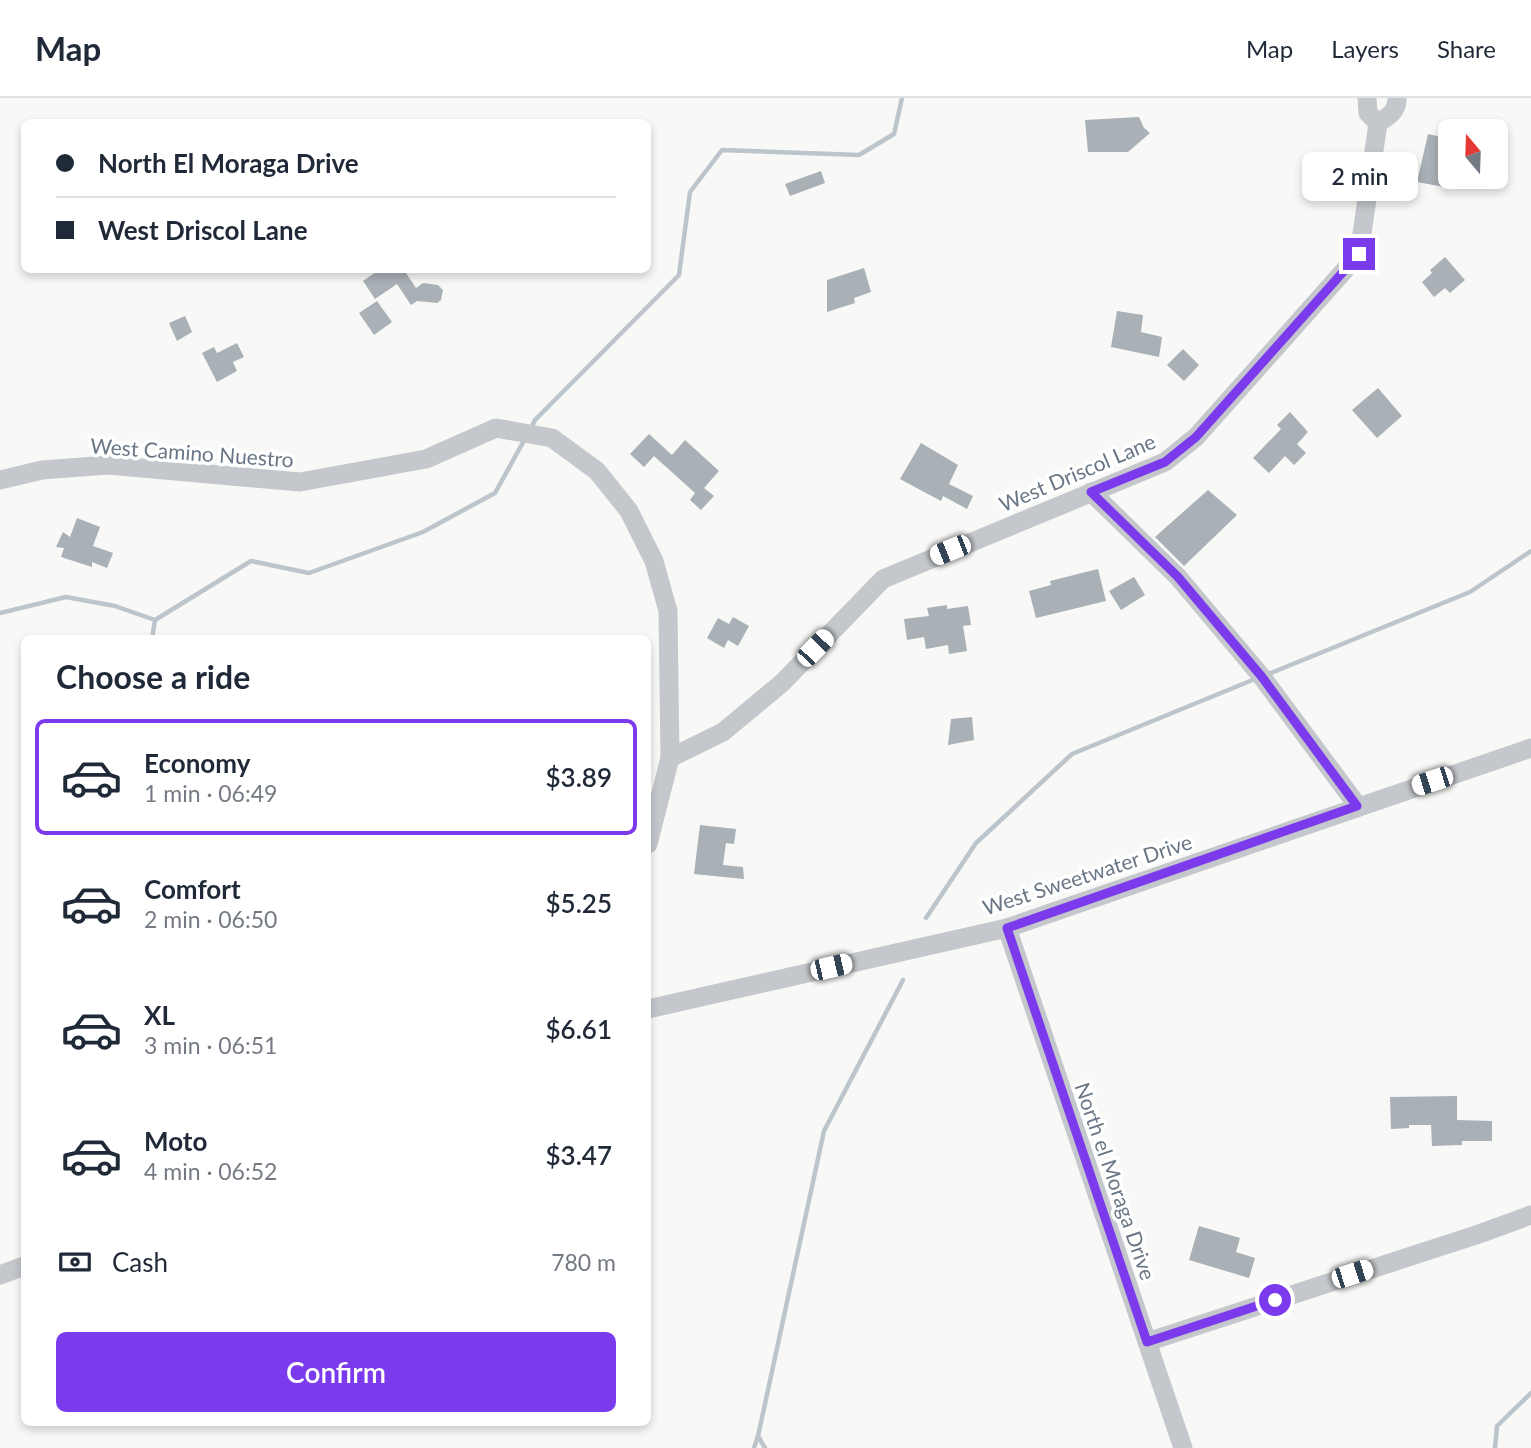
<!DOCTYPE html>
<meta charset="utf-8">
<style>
:root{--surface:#fff;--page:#f6f6f7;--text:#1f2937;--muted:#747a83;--line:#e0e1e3;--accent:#7c3aed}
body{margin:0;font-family:Lato,sans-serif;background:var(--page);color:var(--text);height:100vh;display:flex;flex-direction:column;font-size:26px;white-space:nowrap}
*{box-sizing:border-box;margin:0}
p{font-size:23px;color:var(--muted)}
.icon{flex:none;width:38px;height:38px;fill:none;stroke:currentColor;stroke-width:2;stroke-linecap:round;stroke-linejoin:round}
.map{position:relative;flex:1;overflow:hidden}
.drawer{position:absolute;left:21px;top:537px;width:630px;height:791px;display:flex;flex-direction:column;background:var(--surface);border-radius:10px;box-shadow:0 4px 10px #0003}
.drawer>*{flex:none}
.banner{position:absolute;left:21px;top:21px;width:630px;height:154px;border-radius:10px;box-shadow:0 4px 10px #0003;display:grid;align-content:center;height:154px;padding:0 35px;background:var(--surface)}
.needle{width:46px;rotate:341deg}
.tools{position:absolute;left:1438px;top:21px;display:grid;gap:14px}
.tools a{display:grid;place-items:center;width:70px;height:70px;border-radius:10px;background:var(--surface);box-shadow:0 4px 10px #0003;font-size:35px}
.end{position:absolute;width:32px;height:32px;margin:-16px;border:9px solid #7c3aed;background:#fff;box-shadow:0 0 0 4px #fff}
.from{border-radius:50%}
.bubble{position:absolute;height:49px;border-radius:10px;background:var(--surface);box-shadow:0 4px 10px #0003;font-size:23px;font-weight:600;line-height:49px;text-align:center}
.car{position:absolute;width:21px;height:42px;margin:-21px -10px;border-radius:9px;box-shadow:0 0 5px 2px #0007;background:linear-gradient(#fff 24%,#345 0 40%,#fff 0 76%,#345 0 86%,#fff 0)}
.banner b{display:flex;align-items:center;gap:24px;height:66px;font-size:26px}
.banner b+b{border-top:2px solid var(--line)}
.banner i{width:18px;height:18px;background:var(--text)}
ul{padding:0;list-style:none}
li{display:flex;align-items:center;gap:21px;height:116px;margin:0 14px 10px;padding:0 21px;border:4px solid transparent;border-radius:10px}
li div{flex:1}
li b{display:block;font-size:26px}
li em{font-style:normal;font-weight:600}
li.selected{border-color:var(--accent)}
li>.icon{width:63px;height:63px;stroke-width:1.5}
h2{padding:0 35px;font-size:32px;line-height:84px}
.pay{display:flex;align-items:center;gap:18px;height:77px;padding:0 35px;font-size:26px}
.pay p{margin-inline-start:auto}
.button{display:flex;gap:14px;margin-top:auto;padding:14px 35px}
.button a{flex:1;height:80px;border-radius:10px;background:var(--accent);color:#fff;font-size:28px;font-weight:600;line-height:80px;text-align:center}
header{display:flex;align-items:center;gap:42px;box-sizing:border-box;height:98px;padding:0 35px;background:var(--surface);border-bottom:2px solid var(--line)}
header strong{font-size:33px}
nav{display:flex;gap:38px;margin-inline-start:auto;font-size:24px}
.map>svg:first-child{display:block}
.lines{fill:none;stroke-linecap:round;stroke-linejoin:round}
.stream{stroke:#bcc5cb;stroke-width:4.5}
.building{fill:#a9b0b6}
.minor{stroke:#c4c7cb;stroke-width:19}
.route{stroke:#7c3aed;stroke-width:9}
.labels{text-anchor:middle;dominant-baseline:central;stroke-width:7;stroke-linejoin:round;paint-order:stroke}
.street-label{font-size:21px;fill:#697685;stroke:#fff}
</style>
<header>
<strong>Map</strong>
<nav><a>Map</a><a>Layers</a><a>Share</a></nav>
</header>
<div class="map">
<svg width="1531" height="1350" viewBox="0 0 1531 1350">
<rect width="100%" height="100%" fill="#f8f8f6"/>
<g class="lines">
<g class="stream">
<path d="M 530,332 L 535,322 L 679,177 L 690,94 L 722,52 L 859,57 L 894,36 L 902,0"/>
<path d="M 0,515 L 66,499 L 115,508 L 155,522"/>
<path d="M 152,541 L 155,522 L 251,463 L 309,475 L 423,434 L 495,395 L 526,339"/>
<path d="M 1266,577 L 1470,494 L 1531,453"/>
<path d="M 926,820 L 976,745 L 1072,656 L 1255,581"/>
<path d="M 754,1350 L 758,1338"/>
<path d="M 765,1350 L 758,1338 L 824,1033 L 903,882"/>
<path d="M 1495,1350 L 1497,1328 L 1531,1295"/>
</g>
</g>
<g class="building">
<path d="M 1139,19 L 1144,30 L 1150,35 L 1128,54 L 1088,54 L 1085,22 Z"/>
<path d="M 1428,36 L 1451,41 L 1451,59 L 1444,89 L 1417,84 Z"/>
<path d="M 821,73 L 825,85 L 790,98 L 785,86 Z"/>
<path d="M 1445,159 L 1465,182 L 1450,195 L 1445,190 L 1434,199 L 1422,184 L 1432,175 L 1430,172 Z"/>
<path d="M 864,170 L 871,194 L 854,200 L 855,205 L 827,214 L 827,182 Z"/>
<path d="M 379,172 L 404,172 L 416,190 L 423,185 L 438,187 L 443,192 L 441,202 L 437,205 L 417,203 L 411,207 L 397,186 L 375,201 L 363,183 Z"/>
<path d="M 377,203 L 392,224 L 374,237 L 359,215 Z"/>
<path d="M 1117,213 L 1143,217 L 1141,234 L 1162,239 L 1159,259 L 1111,249 Z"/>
<path d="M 185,218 L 192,234 L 177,243 L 169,225 Z"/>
<path d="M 237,245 L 244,259 L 233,264 L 237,273 L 217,284 L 202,255 L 214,249 L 217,255 Z"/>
<path d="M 1183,251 L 1199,267 L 1184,283 L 1167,267 Z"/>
<path d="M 1378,290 L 1402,318 L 1377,340 L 1352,312 Z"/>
<path d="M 1290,314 L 1308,334 L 1297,346 L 1306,355 L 1294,367 L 1285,358 L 1269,375 L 1253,360 L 1281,331 L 1277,327 Z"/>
<path d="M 649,336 L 672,357 L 685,342 L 719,373 L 704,390 L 714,398 L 701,412 L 690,402 L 695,395 L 654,358 L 644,369 L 630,356 Z"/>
<path d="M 921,345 L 958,367 L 949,386 L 973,398 L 967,411 L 943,398 L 941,403 L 900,381 Z"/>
<path d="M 1208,392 L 1237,417 L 1184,468 L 1155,439 Z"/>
<path d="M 77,420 L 100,429 L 93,448 L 113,455 L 107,470 L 92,464 L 92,469 L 61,459 L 64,450 L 56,449 L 63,434 L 70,439 Z"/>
<path d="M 1098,471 L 1106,503 L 1036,520 L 1029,493 L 1051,487 L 1050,483 Z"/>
<path d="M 1134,479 L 1145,497 L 1121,512 L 1109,493 Z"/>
<path d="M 947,507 L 947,511 L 968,508 L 971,527 L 963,528 L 967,553 L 949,556 L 948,547 L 926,551 L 924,539 L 907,542 L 904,521 L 929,518 L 927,510 Z"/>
<path d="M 733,519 L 749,528 L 738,548 L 728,542 L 724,550 L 707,540 L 718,520 L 729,526 Z"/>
<path d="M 972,619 L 974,642 L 948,647 L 951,621 Z"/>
<path d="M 700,727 L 736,731 L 734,746 L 726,745 L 723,767 L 743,769 L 744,781 L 694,776 Z"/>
<path d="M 1457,998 L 1457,1022 L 1492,1023 L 1492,1043 L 1462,1043 L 1462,1047 L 1432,1048 L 1431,1027 L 1409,1027 L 1409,1030 L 1391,1031 L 1390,999 Z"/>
<path d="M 1199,1128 L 1240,1140 L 1236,1154 L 1255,1160 L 1249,1180 L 1189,1162 Z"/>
</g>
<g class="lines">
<g class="minor">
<path d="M 1367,0 L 1368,15 L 1378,25"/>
<path d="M 1378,25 C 1388,19 1398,13 1397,0"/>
<path d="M 0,382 L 42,372 L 108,367 L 300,384 L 426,361 L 496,330 L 552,340 L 597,373 L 629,413 L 654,463 L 668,513 L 670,660 L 648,746"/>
<path d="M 1091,394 L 1178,479 L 1262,579 L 1357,707"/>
<path d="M 670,660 L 723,634 L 782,585 L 883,481 L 1165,364 L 1196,339 L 1359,156 L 1378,25"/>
<path d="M 1007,830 L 1183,1350"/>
<path d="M 648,911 L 1007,830 L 1531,650"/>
<path d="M 0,1177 L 24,1168"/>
<path d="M 1147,1244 L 1479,1136 L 1531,1117"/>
</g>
</g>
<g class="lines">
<path class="route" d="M 1275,1202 L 1147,1244 L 1007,830 L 1357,708 L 1262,579 L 1178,479 L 1091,394 L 1165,364 L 1196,339 L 1359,156"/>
</g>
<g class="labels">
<g class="street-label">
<text transform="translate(192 354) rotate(4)">West Camino Nuestro</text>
<text transform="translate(1077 374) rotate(-23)">West Driscol Lane</text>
<text transform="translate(1087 776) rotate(-18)">West Sweetwater Drive</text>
<text transform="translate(1116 1083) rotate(71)">North el Moraga Drive</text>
</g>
</g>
</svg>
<div class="tools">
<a><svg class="needle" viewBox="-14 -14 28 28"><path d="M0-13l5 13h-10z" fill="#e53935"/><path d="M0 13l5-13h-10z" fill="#747a83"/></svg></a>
</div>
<i class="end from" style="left:1275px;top:1202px"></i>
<i class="end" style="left:1359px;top:156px"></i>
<div class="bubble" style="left:1302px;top:54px;width:116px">2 min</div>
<i class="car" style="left:950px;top:452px;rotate:248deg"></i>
<i class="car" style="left:815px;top:550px;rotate:44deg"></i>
<i class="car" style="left:1432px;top:683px;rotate:252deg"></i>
<i class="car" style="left:831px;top:869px;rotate:77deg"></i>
<i class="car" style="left:1352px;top:1176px;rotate:72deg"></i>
<div class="banner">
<b><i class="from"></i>North El Moraga Drive</b>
<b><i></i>West Driscol Lane</b>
</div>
<section class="drawer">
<h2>Choose a ride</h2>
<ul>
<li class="selected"><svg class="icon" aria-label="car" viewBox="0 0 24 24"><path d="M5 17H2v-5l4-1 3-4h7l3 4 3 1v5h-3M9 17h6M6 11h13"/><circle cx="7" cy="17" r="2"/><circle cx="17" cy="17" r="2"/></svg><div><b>Economy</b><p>1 min · 06:49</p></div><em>$3.89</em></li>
<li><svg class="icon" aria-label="car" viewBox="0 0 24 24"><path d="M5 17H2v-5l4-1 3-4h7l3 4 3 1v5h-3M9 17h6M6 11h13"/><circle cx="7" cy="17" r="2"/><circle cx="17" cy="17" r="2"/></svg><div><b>Comfort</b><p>2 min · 06:50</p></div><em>$5.25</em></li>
<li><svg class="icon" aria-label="car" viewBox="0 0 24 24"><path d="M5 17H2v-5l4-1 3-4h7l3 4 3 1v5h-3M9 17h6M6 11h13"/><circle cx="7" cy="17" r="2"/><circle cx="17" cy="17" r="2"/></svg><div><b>XL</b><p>3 min · 06:51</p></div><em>$6.61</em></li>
<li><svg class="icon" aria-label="car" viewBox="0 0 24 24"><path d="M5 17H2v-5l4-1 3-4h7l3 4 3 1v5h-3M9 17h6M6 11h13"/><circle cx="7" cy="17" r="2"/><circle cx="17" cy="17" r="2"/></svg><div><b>Moto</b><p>4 min · 06:52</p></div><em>$3.47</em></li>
</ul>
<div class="pay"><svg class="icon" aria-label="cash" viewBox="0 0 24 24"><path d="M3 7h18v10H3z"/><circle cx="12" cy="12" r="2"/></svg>Cash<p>780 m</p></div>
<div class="button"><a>Confirm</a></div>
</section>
</div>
